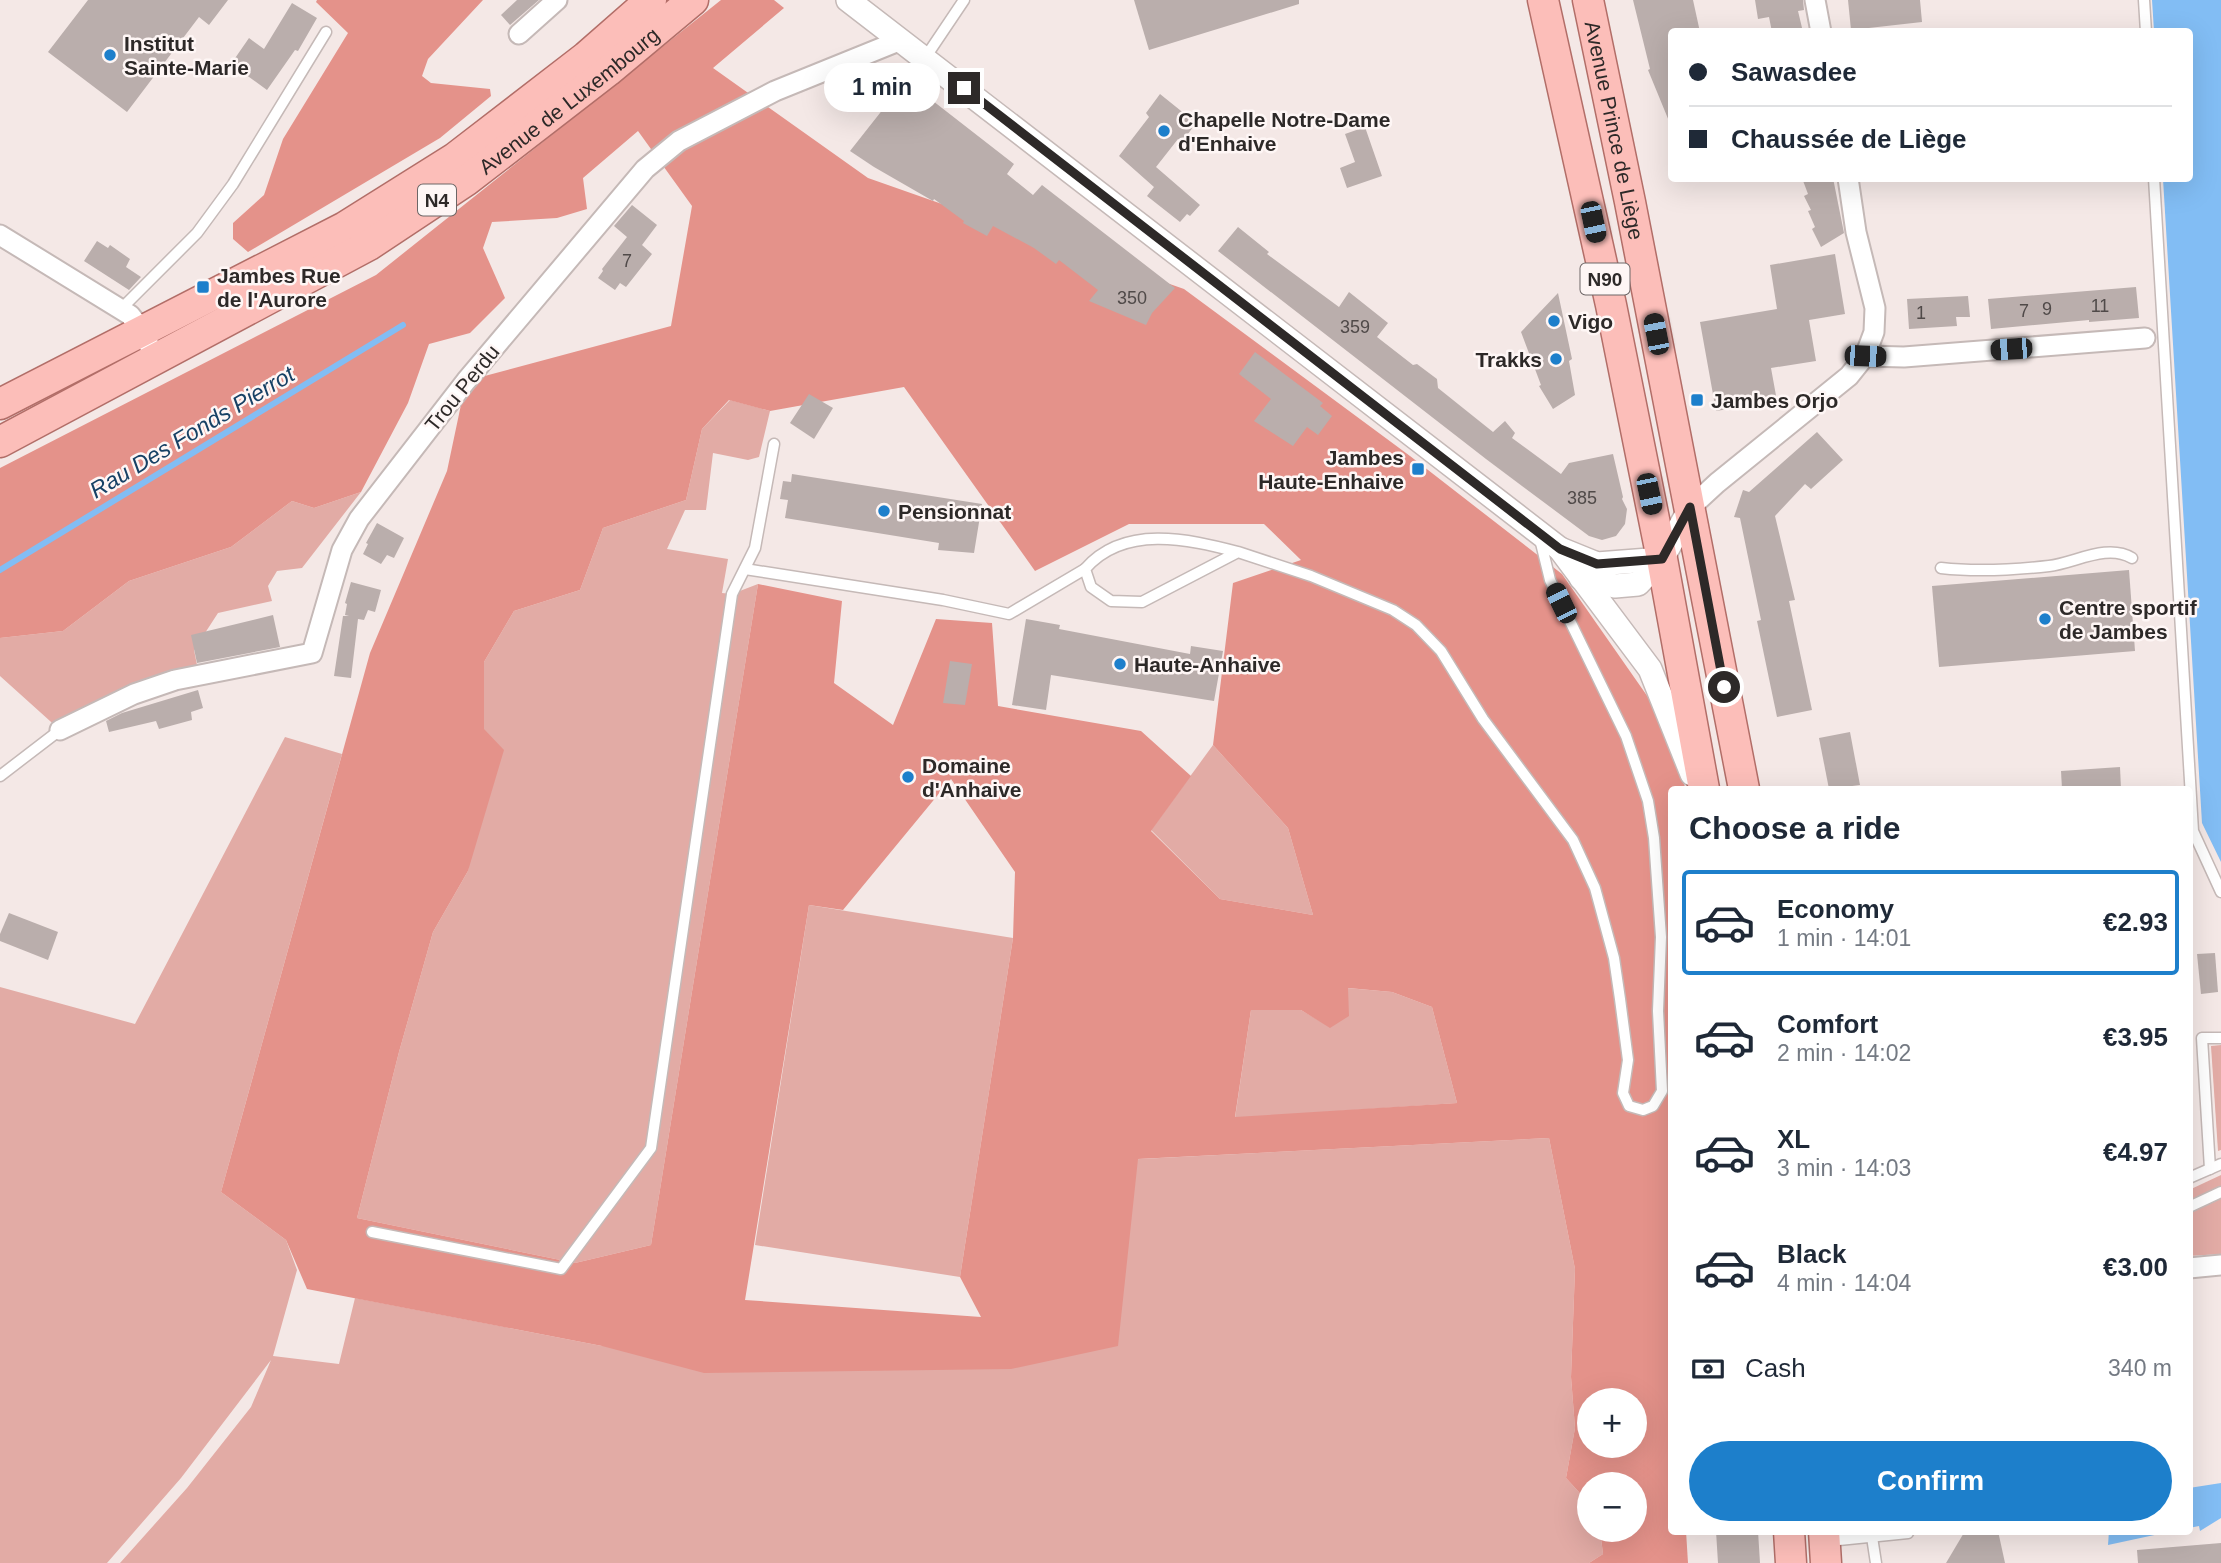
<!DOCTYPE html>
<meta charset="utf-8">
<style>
:root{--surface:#fff;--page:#f2f2f3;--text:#1f2937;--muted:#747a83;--line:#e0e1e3;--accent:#1d7fcb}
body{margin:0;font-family:Helvetica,sans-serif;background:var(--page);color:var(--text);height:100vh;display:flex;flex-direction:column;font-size:26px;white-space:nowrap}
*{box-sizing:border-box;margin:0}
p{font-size:23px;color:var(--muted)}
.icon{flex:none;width:38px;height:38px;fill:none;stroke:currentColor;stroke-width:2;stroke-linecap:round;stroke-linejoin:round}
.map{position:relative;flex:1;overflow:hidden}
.sheet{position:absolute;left:1668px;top:786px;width:525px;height:749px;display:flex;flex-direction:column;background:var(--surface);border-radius:7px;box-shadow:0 7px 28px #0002}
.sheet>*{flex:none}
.hud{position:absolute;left:1668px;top:28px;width:525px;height:154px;border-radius:7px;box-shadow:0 7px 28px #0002;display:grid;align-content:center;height:154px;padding:0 21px;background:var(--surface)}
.buttons{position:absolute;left:1577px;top:1388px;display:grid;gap:14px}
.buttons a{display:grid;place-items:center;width:70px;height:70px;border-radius:50%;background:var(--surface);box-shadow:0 7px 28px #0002;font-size:35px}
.end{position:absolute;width:32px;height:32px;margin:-16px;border:9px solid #2d2928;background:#fff;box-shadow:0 0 0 4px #fff}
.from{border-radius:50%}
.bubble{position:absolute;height:49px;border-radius:24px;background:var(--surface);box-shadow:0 7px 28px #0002;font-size:23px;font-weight:700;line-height:49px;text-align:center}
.car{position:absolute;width:21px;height:42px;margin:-21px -10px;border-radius:9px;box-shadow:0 0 5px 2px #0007;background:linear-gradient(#222 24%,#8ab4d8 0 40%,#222 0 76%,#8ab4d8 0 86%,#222 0)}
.hud b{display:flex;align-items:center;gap:24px;height:66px;font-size:26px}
.hud b+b{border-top:2px solid var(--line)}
.hud i{width:18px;height:18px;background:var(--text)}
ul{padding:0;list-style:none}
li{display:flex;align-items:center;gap:21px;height:105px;margin:0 14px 10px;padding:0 7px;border:4px solid transparent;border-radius:7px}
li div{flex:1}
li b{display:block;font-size:26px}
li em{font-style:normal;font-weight:700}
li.on{border-color:var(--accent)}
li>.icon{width:63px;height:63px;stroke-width:1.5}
h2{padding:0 21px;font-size:32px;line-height:84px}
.pay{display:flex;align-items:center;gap:18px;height:77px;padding:0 21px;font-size:26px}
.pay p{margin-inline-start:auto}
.action{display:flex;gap:14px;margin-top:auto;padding:14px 21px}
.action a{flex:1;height:80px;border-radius:42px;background:var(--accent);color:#fff;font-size:28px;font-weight:700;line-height:80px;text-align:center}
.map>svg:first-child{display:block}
.green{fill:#e2aba5}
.forest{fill:#e4928a;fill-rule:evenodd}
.water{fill:#82bdf4}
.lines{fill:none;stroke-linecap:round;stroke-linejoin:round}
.stream{stroke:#82bdf4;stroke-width:6}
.building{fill:#baaeac}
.service-casing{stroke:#c5b9b7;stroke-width:13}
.minor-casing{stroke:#c5b9b7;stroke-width:23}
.tertiary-casing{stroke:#c5b9b7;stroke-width:26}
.primary-casing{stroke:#b26e68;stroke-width:33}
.service{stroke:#fff;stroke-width:10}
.minor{stroke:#fff;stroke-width:19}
.tertiary{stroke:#fff;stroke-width:23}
.primary{stroke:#fcbeb9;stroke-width:30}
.route{stroke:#2d2928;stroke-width:9}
.poi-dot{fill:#1d7fcb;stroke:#fef6f5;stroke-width:2.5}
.labels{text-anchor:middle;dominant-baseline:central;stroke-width:5;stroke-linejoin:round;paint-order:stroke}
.number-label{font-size:18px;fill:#504a49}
.shield{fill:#fef6f5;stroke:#6c6666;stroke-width:2}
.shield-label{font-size:19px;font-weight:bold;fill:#2d2928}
.poi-label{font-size:21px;font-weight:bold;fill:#2d2928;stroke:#fef6f5;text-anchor:start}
.street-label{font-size:21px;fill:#2d2928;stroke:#fef6f5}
.water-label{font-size:23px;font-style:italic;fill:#174165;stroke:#fef6f5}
</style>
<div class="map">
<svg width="2221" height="1563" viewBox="0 0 2221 1563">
<rect width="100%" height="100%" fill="#f4e8e6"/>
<g class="green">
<path d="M 730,400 L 770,411 L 759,457 L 748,460 L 713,453 L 706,510 L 685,510 L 667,549 L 728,559 L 722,593 L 732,594 L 758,584 L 651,1245 L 575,1263 L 357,1218 L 399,1052 L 433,932 L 468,871 L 484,729 L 484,662 L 514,611 L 580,590 L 603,528 L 686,500 L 702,429 Z"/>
<path d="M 361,492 L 302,568 L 277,571 L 268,586 L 272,601 L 218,613 L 194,650 L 199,675 L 60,730 L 0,676 L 0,638 L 63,631 L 129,581 L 231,547 L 292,501 L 314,508 Z"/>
<path d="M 285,737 L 342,754 L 221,1192 L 286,1240 L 297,1270 L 273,1356 L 339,1364 L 355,1298 L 602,1346 L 1098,1343 L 1101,1161 L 1549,1138 L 1575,1269 L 1571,1377 L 1575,1428 L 1566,1478 L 1589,1503 L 1589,1530 L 1600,1530 L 1603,1554 L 1589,1563 L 120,1563 L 187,1488 L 251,1407 L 271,1360 L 181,1478 L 107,1563 L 0,1563 L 0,987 L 135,1024 Z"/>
<path d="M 1213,745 L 1288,828 L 1313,915 L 1220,899 L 1151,830 Z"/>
<path d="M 809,905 L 1013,938 L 960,1277 L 755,1245 Z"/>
<path d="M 1347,988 L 1392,992 L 1432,1007 L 1457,1103 L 1235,1118 L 1251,1010 L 1301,1010 L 1330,1027 Z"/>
<path d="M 2221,1045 L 2221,1150 L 2218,1151 L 2211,1046 Z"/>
<path d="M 2221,1175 L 2221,1254 L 2189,1256 L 2189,1190 Z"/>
</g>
<g class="forest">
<path d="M 317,0 L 483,0 L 428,59 L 422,76 L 431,83 L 490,89 L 491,96 L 440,138 L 248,252 L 233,239 L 233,223 L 264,195 L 283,139 L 348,33 L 316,2 Z"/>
<path d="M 721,0 L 774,0 L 784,8 L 713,68 L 868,178 L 1184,289 L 1410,456 L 1562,574 L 1650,700 L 1686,789 L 1671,789 L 1671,1531 L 1686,1531 L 1688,1563 L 1589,1563 L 1603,1554 L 1600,1530 L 1634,1530 L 1634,1484 L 1589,1484 L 1589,1503 L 1566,1478 L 1575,1428 L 1571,1377 L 1575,1269 L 1549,1138 L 1138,1159 L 1118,1346 L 1011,1369 L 704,1373 L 602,1346 L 307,1289 L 286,1240 L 221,1192 L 370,653 L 447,471 L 466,381 L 671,326 L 692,206 L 638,131 L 583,178 L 587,209 L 557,218 L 492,222 L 483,248 L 505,298 L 470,333 L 429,344 L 408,403 L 361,492 L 314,508 L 292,501 L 231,547 L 129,581 L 63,631 L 0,638 L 0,468 L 376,275 ZM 904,387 L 1035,571 L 1129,524 L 1264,524 L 1301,560 L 1233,583 L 1213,745 L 1288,828 L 1313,915 L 1220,899 L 1151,831 L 1191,776 L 1141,731 L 998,706 L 992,623 L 936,619 L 893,725 L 834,683 L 842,601 L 758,584 L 651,1245 L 575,1263 L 357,1218 L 399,1052 L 433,932 L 468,871 L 504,750 L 484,729 L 484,662 L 514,611 L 580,590 L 603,528 L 686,500 L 702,429 L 729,400 L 770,411 ZM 951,779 L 1015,872 L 1013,938 L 960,1277 L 981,1317 L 745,1300 L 809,905 L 843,910 ZM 1348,988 L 1392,992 L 1432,1007 L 1457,1103 L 1235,1117 L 1251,1010 L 1301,1010 L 1330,1028 L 1349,1016 ZM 1589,1400 L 1634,1400 L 1634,1446 L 1589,1446 Z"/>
</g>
<g class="water">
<path d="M 2152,0 L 2221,0 L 2221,862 L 2202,823 L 2163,179 L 2189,178 L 2189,32 L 2154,31 Z"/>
<path d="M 2221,1483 L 2221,1518 L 2200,1531 L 2199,1526 L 2189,1528 L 2189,1488 Z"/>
<path d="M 2109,1531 L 2173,1531 L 2108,1545 Z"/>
</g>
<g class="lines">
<path class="stream" d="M 0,570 L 403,325"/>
</g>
<g class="building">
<path d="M 88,0 L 228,0 L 209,25 L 199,17 L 127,112 L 48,52 Z"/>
<path d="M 517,0 L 539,0 L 510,25 L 501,15 Z"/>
<path d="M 1134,0 L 1299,0 L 1299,4 L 1149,50 Z"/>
<path d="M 1633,0 L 1693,0 L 1700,32 L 1671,32 L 1671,126 L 1648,70 L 1650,69 Z"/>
<path d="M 1755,0 L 1803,0 L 1804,10 L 1798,11 L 1803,32 L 1772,32 L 1769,17 L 1758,19 Z"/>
<path d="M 1848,0 L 1920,0 L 1922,22 L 1851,30 Z"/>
<path d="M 292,3 L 317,18 L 298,51 L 295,50 L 267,90 L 231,64 L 249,38 L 264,49 Z"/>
<path d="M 906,80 L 1014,164 L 1007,174 L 1033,195 L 1042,185 L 1175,288 L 1152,313 L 1146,325 L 1089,301 L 1098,290 L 1059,260 L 1056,264 L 1034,248 L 993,226 L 987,236 L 963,223 L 964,221 L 934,199 L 933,201 L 874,167 L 850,151 Z"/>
<path d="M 1160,94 L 1196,123 L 1182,142 L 1178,139 L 1156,167 L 1200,205 L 1190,216 L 1187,214 L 1180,222 L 1147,196 L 1154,187 L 1119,156 L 1149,117 L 1146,113 Z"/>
<path d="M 1365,127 L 1382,176 L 1347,188 L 1340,168 L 1355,162 L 1345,134 Z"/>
<path d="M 1802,178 L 1833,178 L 1844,233 L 1821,247 L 1812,229 L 1815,227 L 1808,211 L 1811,210 L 1804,196 L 1808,194 Z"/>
<path d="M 632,205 L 657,225 L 642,245 L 652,254 L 626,287 L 620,283 L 615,290 L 598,278 L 603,271 L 602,269 L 627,237 L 614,226 Z"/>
<path d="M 1238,227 L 1269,252 L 1267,254 L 1339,307 L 1349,292 L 1388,323 L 1377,337 L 1413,365 L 1417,364 L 1437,379 L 1438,388 L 1493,432 L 1505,421 L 1515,433 L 1512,438 L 1561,474 L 1569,463 L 1613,454 L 1623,497 L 1622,499 L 1627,509 L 1625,524 L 1616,536 L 1602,540 L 1589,536 L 1486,459 L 1218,251 Z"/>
<path d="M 97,241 L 108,248 L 110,245 L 130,259 L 126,267 L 141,277 L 129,290 L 84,261 Z"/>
<path d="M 1835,254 L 1845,314 L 1809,320 L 1816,361 L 1771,368 L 1777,401 L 1716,411 L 1700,322 L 1777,309 L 1770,265 Z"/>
<path d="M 2136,287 L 2139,318 L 2089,322 L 2089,320 L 1991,329 L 1988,299 Z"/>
<path d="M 1558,293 L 1572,359 L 1569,361 L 1575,395 L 1553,409 L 1539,386 L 1541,385 L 1521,332 Z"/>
<path d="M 1968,296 L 1970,317 L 1956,317 L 1957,326 L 1909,329 L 1907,299 Z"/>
<path d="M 1255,352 L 1323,403 L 1320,406 L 1332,416 L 1318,435 L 1307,427 L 1293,446 L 1254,421 L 1271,399 L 1239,374 Z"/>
<path d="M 809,394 L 833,408 L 814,439 L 790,423 Z"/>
<path d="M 1817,432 L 1843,460 L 1811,489 L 1805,484 L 1775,516 L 1795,600 L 1789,601 L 1812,710 L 1777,717 L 1757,621 L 1761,620 L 1740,518 L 1734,517 L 1743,490 L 1749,492 Z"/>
<path d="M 792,474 L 982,504 L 974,553 L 938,550 L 939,543 L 785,518 L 788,500 L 780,499 L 783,481 L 791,482 Z"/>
<path d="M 377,523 L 404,538 L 394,558 L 387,555 L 381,564 L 363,554 L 368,544 L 366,543 Z"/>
<path d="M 2129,570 L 2135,651 L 1939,667 L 1932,586 Z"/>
<path d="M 351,582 L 381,590 L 375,612 L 368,610 L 364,620 L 358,619 L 351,678 L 334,676 L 343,616 L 349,616 L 345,615 L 347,604 L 345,603 Z"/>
<path d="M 273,615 L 280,647 L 197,663 L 191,635 Z"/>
<path d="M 1026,619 L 1060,625 L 1059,629 L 1190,654 L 1191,646 L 1223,651 L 1214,701 L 1051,675 L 1046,710 L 1012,705 Z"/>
<path d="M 950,661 L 972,664 L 965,705 L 943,703 Z"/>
<path d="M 198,690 L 203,708 L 191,712 L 192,720 L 159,729 L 156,721 L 109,732 L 106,721 L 122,713 Z"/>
<path d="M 1850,732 L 1860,785 L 1829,789 L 1819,738 Z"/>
<path d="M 2120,767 L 2121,789 L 2062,789 L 2061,771 Z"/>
<path d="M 9,913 L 58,932 L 48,960 L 0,941 L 0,934 Z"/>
<path d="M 2215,953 L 2218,992 L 2201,994 L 2197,954 Z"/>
<path d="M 1716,1531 L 1758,1531 L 1760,1563 L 1718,1563 Z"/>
<path d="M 1965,1531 L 1998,1531 L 2005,1563 L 1946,1563 Z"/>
<path d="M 2221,1543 L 2221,1563 L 2138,1563 L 2137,1550 Z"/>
</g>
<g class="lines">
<defs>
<g id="service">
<path d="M 2144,0 L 2146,32"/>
<path d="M 925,58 L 964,0"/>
<path d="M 2154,178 L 2193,831 L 2221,892"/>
<path d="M 121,309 L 197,233 L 233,184 L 326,32"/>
<path d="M 1238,552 C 1188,539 1124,524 1085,569 L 1091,587 L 1111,601 L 1142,602 L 1238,552 L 1311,576 L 1393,610 L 1416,625 L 1441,651 L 1483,719 L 1573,840 L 1595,888 L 1614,958 L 1620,999 L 1628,1060 L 1623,1093 L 1629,1106 L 1643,1110 L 1653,1106 L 1662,1091 L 1658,1011 L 1661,937 L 1654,838 L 1648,801 L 1626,736 L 1550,580 L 1540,539"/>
<path d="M 1941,568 C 1976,572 2013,570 2049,566 C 2075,563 2107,543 2132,558"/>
<path d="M 745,569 L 943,600 L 1009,614 L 1085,569"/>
<path d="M 0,776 L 60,730"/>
<path d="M 2210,1169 L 2202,1038 L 2221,1038"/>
<path d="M 2189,1178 L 2221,1164"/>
<path d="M 2189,1207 L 2221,1192"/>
<path d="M 372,1232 L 561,1269 L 651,1148 L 732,594 L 755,548 L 774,444"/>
<path d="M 1872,1537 L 1876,1563"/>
<path d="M 1829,1541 L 1908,1533"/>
</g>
<g id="minor">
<path d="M 1815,0 L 1821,32"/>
<path d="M 519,34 L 557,0"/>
<path d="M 0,235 L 130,315 L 143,331 L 156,361"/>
<path d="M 1865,356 L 1904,357 L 2145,338"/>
<path d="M 1691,507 L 1717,483 L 1849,376 L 1865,356 L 1874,332 L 1875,308 L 1856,232 L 1848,178"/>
<path d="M 60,730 L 134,694 L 175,680 L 312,653 L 342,550 L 359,519 L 466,381 L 645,169 L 679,141 L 775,91 L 901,40"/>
<path d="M 2189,1268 L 2221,1265"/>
</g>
<g id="tertiary">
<path d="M 848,0 L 1560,549 L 1650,669 L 1692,774"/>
<path d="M 1560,549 L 1597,564 L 1662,559"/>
<path d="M 1581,578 L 1615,586 L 1638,584 L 1662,559 L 1691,507"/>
</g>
<g id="primary">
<path d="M 1543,0 L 1611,305 L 1662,559 L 1704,789"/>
<path id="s1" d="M 1588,0 L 1630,202 L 1744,789"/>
<path d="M 0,404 L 345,227 L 455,158 L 586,57 L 651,0"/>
<path id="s2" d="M 0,442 L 369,245 L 467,180 L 608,71 L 693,0"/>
<path d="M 1789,1531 L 1791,1563"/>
<path d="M 1824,1531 L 1826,1563"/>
</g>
</defs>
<use href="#service" class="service-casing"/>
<use href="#minor" class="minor-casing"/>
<use href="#tertiary" class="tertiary-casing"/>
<use href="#primary" class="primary-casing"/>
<use href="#service" class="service"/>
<use href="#minor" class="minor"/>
<use href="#tertiary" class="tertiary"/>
<use href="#primary" class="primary"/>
</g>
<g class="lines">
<path class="route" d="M 964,88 L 1560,549 L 1597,564 L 1662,559 L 1690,507 L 1724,687"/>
</g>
<g class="poi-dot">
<circle cx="110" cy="55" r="7"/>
<circle cx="1164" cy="131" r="7"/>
<rect x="196" y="280" width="14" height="14" rx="3.5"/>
<circle cx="1554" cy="321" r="7"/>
<circle cx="1556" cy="359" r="7"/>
<rect x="1690" y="393" width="14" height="14" rx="3.5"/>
<rect x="1411" y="462" width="14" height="14" rx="3.5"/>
<circle cx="884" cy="511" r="7"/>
<circle cx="2045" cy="619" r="7"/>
<circle cx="1120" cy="664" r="7"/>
<circle cx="908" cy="777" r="7"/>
</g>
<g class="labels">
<g class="number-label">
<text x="627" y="261">7</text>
<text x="1132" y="298">350</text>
<text x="2100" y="306">11</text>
<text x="2047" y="309">9</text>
<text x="2024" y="311">7</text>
<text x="1921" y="313">1</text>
<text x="1355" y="327">359</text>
<text x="1582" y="498">385</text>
</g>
<g class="shield">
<rect x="418" y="184.5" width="38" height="31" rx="5"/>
<rect x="1580.5" y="263.5" width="49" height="31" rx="5"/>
</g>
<g class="shield-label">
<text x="437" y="200">N4</text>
<text x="1605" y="279">N90</text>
</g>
<g class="poi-label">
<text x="124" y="43">Institut<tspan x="124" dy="24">Sainte-Marie</tspan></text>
<text x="1178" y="119">Chapelle Notre-Dame<tspan x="1178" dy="24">d'Enhaive</tspan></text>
<text x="217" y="275">Jambes Rue<tspan x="217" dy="24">de l'Aurore</tspan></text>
<text x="1568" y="321">Vigo</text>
<text x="1542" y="359" text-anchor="end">Trakks</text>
<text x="1711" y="400">Jambes Orjo</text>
<text x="1404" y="457" text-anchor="end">Jambes<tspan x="1404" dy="24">Haute-Enhaive</tspan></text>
<text x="898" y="511">Pensionnat</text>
<text x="2059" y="607">Centre sportif<tspan x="2059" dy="24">de Jambes</tspan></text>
<text x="1134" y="664">Haute-Anhaive</text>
<text x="922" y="765">Domaine<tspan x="922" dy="24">d'Anhaive</tspan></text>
</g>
<g class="street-label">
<text stroke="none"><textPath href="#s2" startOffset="665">Avenue de Luxembourg</textPath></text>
<text stroke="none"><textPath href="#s1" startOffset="133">Avenue Prince de Liège</textPath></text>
<text transform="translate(462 388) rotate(-51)">Trou Perdu</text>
</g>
<g class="water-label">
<text transform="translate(192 432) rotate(-31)">Rau Des Fonds Pierrot</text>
</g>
</g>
</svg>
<div class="buttons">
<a>+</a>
<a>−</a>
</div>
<i class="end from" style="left:1724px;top:687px"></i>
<i class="end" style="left:964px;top:88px"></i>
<div class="bubble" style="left:824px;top:63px;width:116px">1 min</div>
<i class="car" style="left:1593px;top:222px;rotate:168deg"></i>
<i class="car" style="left:1656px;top:334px;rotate:349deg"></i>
<i class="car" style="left:2011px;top:349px;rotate:266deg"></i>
<i class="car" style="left:1865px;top:356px;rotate:92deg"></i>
<i class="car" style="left:1649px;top:494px;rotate:168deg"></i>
<i class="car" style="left:1561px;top:603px;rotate:334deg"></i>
<div class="hud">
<b><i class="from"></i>Sawasdee</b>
<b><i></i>Chaussée de Liège</b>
</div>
<section class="sheet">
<h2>Choose a ride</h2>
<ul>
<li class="on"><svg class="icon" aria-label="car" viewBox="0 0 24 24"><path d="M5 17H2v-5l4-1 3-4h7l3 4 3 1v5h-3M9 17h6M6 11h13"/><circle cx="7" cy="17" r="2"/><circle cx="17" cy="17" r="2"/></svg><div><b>Economy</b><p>1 min · 14:01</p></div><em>€2.93</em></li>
<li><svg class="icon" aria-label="car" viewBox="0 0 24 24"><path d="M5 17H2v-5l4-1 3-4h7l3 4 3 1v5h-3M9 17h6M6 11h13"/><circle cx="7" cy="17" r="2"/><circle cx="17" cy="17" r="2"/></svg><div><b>Comfort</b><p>2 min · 14:02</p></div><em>€3.95</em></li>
<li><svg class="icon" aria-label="car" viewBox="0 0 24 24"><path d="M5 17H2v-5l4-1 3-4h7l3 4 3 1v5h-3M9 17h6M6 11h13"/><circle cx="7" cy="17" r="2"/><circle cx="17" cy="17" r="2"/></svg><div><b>XL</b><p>3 min · 14:03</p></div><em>€4.97</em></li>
<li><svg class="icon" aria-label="car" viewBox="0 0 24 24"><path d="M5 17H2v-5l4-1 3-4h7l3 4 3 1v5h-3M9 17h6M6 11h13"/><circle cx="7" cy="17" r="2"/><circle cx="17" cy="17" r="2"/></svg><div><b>Black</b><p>4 min · 14:04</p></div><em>€3.00</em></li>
</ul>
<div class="pay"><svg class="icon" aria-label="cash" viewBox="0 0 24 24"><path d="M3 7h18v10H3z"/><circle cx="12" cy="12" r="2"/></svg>Cash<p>340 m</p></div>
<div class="action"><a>Confirm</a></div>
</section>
</div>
